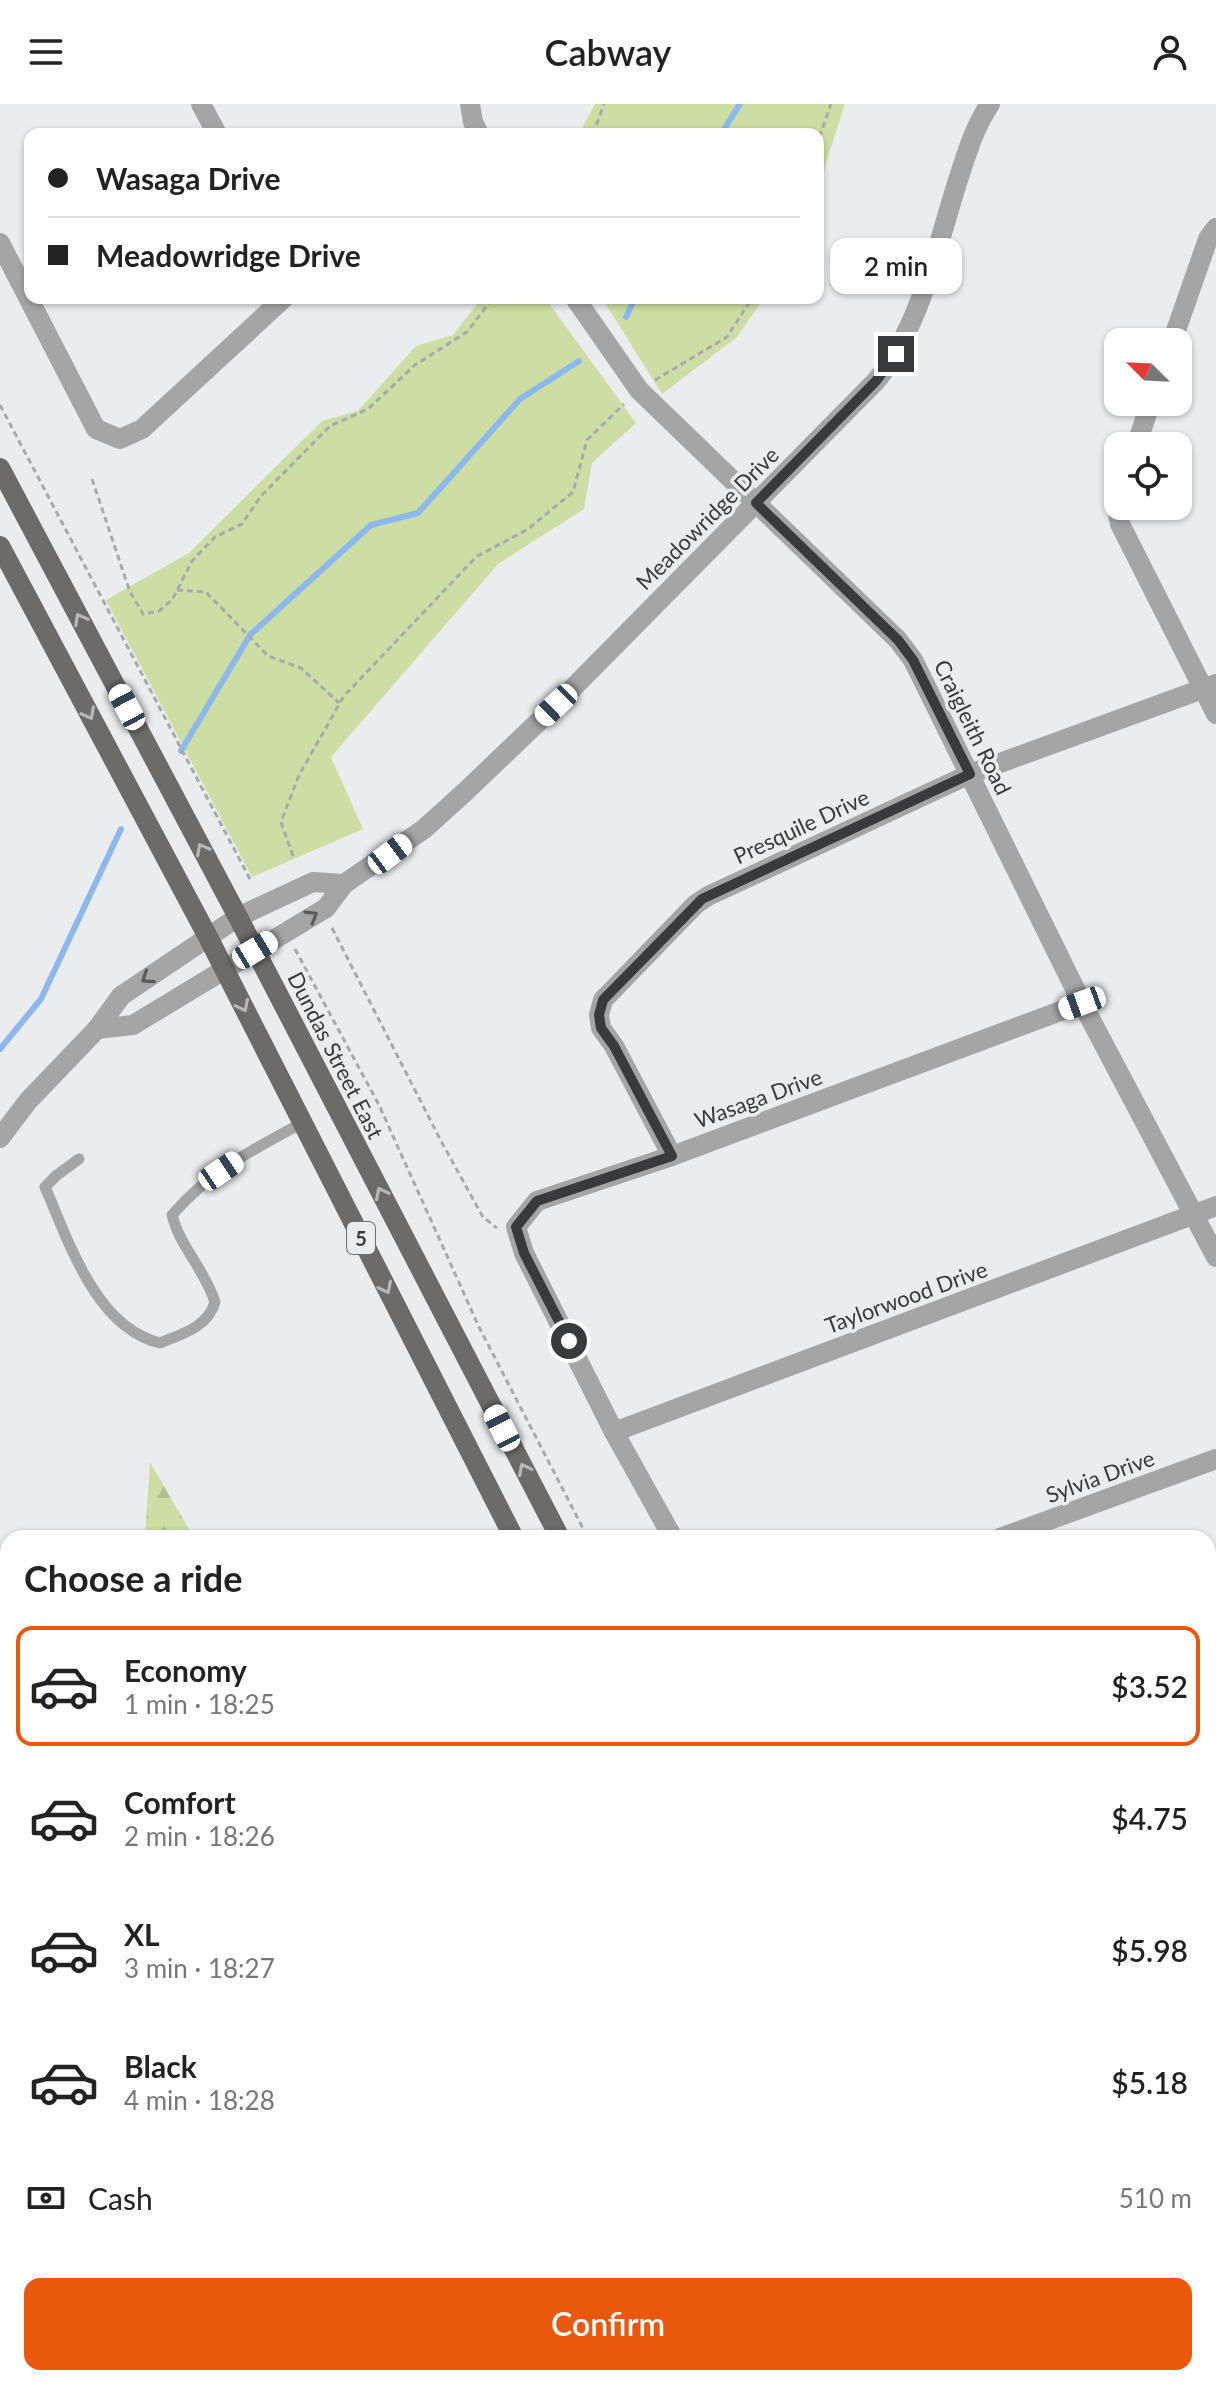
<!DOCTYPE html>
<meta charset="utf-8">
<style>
:root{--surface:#fff;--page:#f6f6f6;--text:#222;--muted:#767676;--line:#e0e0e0;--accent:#ea580c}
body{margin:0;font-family:Lato,sans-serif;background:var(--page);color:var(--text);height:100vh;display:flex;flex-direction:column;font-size:30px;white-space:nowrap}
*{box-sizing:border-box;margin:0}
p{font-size:26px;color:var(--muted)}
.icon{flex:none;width:44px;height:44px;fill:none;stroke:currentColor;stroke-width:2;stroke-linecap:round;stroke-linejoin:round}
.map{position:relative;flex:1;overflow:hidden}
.panel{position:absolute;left:0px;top:1426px;width:1216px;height:856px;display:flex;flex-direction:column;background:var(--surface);border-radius:24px 24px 0 0;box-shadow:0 2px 6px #0004}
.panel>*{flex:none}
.banner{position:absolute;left:24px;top:24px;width:800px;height:176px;border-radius:16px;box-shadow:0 2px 6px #0004;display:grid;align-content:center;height:176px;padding:0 24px;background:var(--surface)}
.needle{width:52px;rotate:294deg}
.fabs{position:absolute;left:1104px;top:224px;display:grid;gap:16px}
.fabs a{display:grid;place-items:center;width:88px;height:88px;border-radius:16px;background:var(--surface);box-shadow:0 2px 6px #0004;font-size:40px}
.end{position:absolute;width:36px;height:36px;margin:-18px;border:10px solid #393a3b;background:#fff;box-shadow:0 0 0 4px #fff}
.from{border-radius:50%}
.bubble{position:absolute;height:56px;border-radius:16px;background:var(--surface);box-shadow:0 2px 6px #0004;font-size:26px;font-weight:600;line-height:56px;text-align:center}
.car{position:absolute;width:24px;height:48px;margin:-24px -12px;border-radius:10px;box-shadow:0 0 6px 2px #0007;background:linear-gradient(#fff 24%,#345 0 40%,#fff 0 76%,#345 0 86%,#fff 0)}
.banner b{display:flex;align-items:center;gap:28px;height:76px;font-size:30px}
.banner b+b{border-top:2px solid var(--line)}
.banner i{width:20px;height:20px;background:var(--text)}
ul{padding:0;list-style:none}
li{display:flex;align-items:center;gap:24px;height:120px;margin:0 16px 12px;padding:0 8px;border:4px solid transparent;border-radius:16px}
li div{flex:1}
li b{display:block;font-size:30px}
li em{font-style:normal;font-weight:600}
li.current{border-color:var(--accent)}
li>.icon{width:72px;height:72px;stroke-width:1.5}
h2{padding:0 24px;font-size:36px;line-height:96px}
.pay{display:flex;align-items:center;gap:20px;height:88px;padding:0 24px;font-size:30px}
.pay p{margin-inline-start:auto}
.primary-button{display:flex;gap:16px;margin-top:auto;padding:16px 24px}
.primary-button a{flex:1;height:92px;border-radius:16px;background:var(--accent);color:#fff;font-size:32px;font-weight:600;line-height:92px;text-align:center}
header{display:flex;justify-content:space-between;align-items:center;height:104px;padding:0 24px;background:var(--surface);font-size:36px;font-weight:600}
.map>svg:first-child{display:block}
.commercial{fill:#f0dfce}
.green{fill:#ccdea3}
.forest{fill:url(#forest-firs)}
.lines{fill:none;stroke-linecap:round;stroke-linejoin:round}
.stream{stroke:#8db8ed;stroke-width:6}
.building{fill:#d3cfce}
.path{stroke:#a8a9ab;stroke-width:3;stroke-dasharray:6 4;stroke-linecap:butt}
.service{stroke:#a6a5a5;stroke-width:11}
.minor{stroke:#a6a5a5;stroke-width:20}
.tertiary{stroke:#a6a5a5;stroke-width:20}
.primary{stroke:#6d6a6a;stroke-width:20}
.oneway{stroke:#b8b8b9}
.oneway2{stroke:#5a5a5b}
.route{stroke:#393a3b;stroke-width:10}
.labels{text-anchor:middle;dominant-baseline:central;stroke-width:7;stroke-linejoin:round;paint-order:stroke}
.shield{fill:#eaecee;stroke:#6e6f71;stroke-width:2}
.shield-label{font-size:20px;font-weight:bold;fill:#393a3b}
.street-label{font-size:22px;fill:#393a3b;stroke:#eaecee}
</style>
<header><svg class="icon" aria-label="menu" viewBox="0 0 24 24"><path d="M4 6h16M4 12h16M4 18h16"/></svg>Cabway<svg class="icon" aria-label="person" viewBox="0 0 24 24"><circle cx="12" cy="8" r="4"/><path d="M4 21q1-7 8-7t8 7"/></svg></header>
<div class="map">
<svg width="1216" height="2282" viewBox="0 0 1216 2282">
<defs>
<pattern id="forest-firs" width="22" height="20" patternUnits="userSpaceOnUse" patternTransform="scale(2)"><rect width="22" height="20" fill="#ccdea3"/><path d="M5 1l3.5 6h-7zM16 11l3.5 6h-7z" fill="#b0bf8d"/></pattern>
</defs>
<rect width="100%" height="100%" fill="#eaecee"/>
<path class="commercial" d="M 1216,1737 L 1216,2194 L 1208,2197 L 1208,1740 Z"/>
<g class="green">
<path d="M 595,0 L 845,0 L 826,59 L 818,99 L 818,30 L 579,30 Z"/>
<path d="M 482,194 L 545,194 L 636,319 L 592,359 L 584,405 L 498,460 L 331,653 L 363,725 L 252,773 L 106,496 L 189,449 L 322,317 L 358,307 L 416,242 L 453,231 Z"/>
<path d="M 602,194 L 764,194 L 737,233 L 662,290 Z"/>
</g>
<g class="forest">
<path d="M 150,1358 L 194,1434 L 145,1434 Z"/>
<path d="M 8,2010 L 8,2158 L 0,2158 L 0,2013 Z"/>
<path d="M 96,2274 L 343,2274 L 340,2282 L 95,2282 Z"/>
</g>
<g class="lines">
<g class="stream">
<path d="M 721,30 L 740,0"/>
<path d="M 626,213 L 635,194"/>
<path d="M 181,647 L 250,531 L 371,421 L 418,409 L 520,295 L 579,257"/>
<path d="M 0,945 L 41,895 L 121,725"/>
</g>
</g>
<path class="building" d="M 1216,1802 L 1216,1852 L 1208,1848 L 1208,1820 Z"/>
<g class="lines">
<g class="path">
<path d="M 593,30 L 604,0"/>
<path d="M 818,43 L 819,34 L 831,0"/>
<path d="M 655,276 L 727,233 L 752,194"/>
<path d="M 0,301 L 251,777"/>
<path d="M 92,375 L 130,488 L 143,510 L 159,507 L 172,496 L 192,457 L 215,433 L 242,420 L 261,392 L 330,322 L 368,305 L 415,261 L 467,228 L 493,194"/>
<path d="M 177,486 L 206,488 L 268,552 L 301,564 L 339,599"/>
<path d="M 293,752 L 281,718 L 299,671 L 344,592 L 476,453 L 528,425 L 573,388 L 587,336 L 624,300"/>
<path d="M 332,824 L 441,1037 L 483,1113 L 497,1124"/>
<path d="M 295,845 L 379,1001 L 479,1223 L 588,1434"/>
<path d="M 1208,2150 L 1216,2173"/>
<path d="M 1037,2274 L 1040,2282"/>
</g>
<g class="service">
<path d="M 79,1055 L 57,1071 L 45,1083 C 69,1138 96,1224 160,1239 C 182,1230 208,1223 215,1198 C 205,1166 180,1143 172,1111 C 210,1067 252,1046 302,1019"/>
<path d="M 1208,2091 L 1215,2090"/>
</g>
<g class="minor">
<path d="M 201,0 L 217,30"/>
<path d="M 470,0 L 473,18 L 479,30"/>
<path d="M 0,139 L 96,325 L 120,335 L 142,325 L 284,194"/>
<path d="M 575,194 L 639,286 L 898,536 L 913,556 L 1082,899 L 1216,1153"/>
<path d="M 1172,238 L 1208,135 L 1216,124"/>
<path d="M 1136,342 L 1151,298"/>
<path d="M 1118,395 L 1116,401 L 1120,420 L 1216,610"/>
<path d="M 672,1052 L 614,942 L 601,924 L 599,911 L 603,896 L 696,800 L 708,792 L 970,670 L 1216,580"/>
<path d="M 614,1328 L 1216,1102"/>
<path d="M 673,1434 L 614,1328 L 524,1149 L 516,1123 L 537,1097 L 672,1052 L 1082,899"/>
<path d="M 1000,1434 L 1216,1355"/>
<path d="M 0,2186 L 8,2218"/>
<path d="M 16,2274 L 17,2282"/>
</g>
<g class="tertiary">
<path d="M 97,925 L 133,921 L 326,804 L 344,780 L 424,725 L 466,687 L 556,601 L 876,277 C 921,222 937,141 959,73 C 967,48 975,22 990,0"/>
<path d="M 0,1034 L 28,997 L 97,925 L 121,892 L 238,813 L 313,778 L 344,780"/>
<path d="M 1208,1607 L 1216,1604"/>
<path d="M 1208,2241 L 1216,2238"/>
<path d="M 1102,2282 L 1122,2274"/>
</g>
<g class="primary">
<path d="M 0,364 L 238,813 L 560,1434"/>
<path d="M 0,442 L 208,833 L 514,1434"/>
<path d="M 944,2274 L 948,2282"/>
<path d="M 994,2274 L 998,2282"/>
</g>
</g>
<defs><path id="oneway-chevron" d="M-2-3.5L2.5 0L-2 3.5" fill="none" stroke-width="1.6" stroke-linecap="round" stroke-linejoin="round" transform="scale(2)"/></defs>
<g class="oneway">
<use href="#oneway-chevron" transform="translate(80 515) rotate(-118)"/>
<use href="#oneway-chevron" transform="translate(89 610) rotate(62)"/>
<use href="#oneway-chevron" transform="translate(202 745) rotate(-118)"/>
<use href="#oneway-chevron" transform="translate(243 902) rotate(63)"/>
<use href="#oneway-chevron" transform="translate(381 1089) rotate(-117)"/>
<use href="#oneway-chevron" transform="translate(386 1184) rotate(63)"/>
<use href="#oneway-chevron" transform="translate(524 1365) rotate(-117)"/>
</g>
<g class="oneway2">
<use href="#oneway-chevron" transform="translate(312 812) rotate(-31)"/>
<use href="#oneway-chevron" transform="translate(147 874) rotate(146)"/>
</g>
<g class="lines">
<path class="route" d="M 569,1237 L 524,1149 L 516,1123 L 537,1097 L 672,1052 L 614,942 L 601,924 L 599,911 L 603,896 L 702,795 L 970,670 L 913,556 L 898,536 L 756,399 L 876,277 L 896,250"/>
</g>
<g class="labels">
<rect class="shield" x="347" y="1118" width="28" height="32" rx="6"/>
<g class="shield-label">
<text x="361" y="1134">5</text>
</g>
<g class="street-label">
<text transform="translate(707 414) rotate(-45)">Meadowridge Drive</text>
<text transform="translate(973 623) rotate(64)">Craigleith Road</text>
<text transform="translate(801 722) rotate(-25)">Presquile Drive</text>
<text transform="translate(336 951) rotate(63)">Dundas Street East</text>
<text transform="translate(758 994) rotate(-20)">Wasaga Drive</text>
<text transform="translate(906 1193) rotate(-20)">Taylorwood Drive</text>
<text transform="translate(1100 1372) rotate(-20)">Sylvia Drive</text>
</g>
</g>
</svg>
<div class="fabs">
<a><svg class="needle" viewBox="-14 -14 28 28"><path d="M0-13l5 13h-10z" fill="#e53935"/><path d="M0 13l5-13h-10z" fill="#767676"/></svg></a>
<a><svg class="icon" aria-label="locate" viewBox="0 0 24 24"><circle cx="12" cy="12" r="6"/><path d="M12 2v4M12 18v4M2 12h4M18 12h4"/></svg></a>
</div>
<i class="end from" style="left:569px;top:1237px"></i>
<i class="end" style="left:896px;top:250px"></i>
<div class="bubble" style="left:830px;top:134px;width:132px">2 min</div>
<i class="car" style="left:556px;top:601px;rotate:226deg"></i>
<i class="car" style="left:127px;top:603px;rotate:332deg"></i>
<i class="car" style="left:390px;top:750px;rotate:53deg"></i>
<i class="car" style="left:255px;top:846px;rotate:59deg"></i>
<i class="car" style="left:1082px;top:899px;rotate:250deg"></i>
<i class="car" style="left:221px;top:1067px;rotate:56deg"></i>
<i class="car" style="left:502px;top:1324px;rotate:333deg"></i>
<div class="banner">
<b><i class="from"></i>Wasaga Drive</b>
<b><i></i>Meadowridge Drive</b>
</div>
<section class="panel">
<h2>Choose a ride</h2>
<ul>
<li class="current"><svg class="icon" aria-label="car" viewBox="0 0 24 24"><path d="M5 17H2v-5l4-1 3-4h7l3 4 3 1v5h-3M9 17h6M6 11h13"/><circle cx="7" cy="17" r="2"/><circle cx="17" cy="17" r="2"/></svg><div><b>Economy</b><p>1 min · 18:25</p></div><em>$3.52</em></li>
<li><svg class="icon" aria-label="car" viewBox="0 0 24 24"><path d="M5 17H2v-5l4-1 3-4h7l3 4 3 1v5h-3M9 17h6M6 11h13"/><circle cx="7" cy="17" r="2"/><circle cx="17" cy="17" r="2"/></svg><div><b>Comfort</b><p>2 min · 18:26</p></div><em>$4.75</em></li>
<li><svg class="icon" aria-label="car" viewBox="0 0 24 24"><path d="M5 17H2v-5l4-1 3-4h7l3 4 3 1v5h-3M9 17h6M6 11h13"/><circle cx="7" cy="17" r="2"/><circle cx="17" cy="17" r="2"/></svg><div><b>XL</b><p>3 min · 18:27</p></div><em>$5.98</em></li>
<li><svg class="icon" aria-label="car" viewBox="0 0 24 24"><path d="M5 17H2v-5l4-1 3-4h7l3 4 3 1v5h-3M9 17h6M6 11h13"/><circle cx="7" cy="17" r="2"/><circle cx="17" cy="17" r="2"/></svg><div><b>Black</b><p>4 min · 18:28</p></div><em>$5.18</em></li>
</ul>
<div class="pay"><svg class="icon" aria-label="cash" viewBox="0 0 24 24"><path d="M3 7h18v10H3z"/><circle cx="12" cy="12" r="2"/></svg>Cash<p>510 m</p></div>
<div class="primary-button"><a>Confirm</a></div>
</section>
</div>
